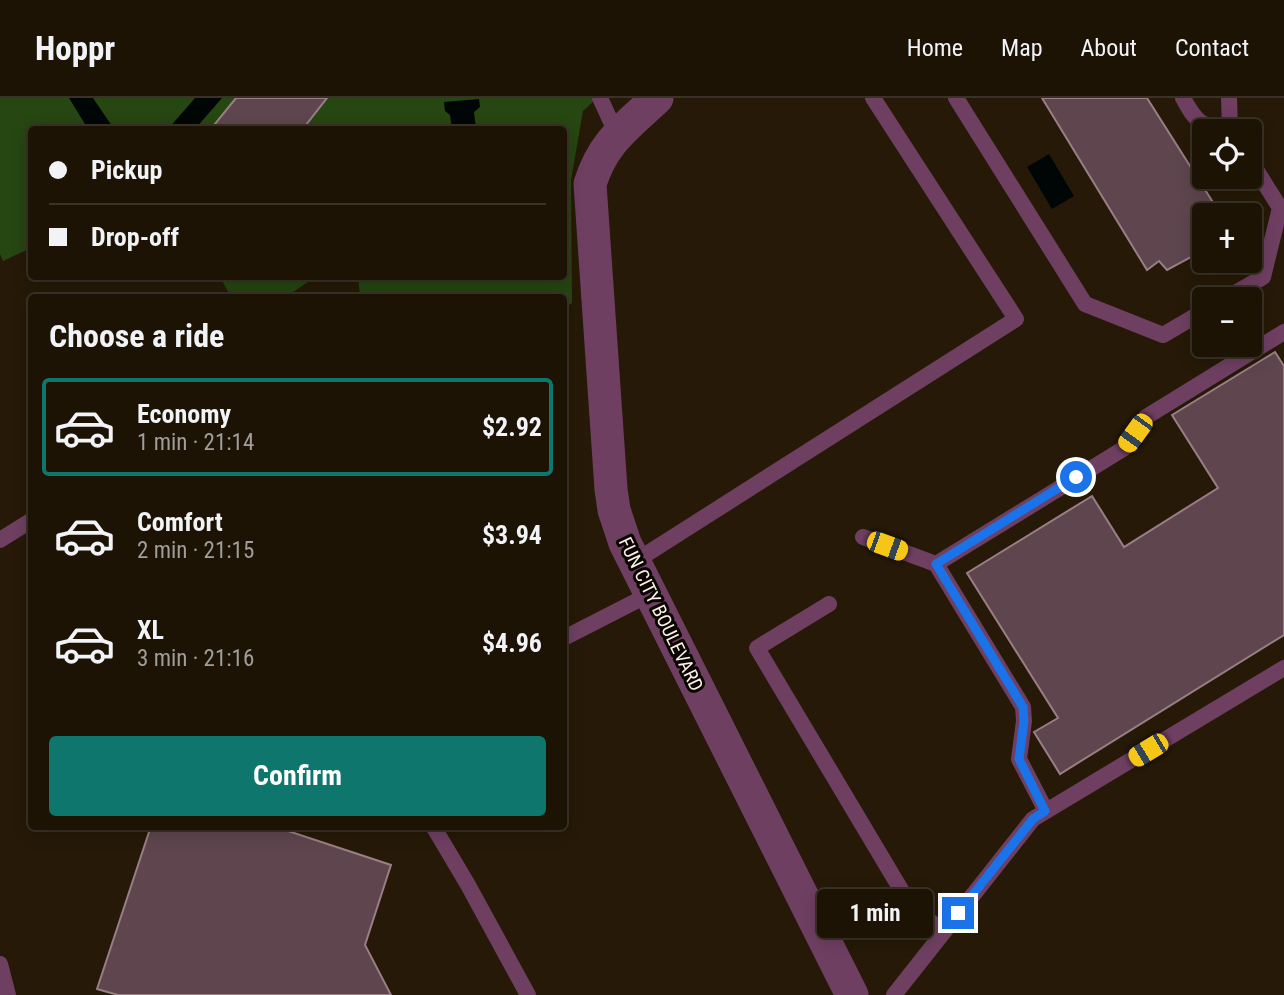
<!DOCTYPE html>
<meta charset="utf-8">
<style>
:root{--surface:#1c1305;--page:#292013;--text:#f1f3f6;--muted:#a09e9a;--line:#3a3227;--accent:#0f766e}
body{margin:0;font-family:"Roboto Condensed",sans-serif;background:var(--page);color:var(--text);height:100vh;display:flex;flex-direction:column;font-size:26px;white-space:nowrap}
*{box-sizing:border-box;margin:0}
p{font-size:23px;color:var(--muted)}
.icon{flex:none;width:38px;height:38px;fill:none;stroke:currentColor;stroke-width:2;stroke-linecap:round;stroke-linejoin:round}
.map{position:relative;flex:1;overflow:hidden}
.panel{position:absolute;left:28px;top:196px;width:539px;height:536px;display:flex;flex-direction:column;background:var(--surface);border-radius:7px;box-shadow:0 4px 18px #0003,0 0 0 2px var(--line)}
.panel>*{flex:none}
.banner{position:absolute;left:28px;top:28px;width:539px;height:154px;border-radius:7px;box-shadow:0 4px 18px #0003,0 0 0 2px var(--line);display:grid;align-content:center;height:154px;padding:0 21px;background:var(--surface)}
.controls{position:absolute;left:1192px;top:21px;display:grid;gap:14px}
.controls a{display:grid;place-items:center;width:70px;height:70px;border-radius:7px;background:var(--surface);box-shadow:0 4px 18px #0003,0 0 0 2px var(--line);font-size:35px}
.end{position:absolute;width:32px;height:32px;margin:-16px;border:9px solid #1a73e8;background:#fff;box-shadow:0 0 0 4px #fff}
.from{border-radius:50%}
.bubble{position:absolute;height:49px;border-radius:7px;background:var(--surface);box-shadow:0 4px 18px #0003,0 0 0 2px var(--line);font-size:23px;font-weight:700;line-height:49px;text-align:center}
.car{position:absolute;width:21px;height:42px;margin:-21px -10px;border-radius:9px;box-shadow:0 0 5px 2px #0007;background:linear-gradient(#f5c518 24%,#345 0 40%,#f5c518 0 76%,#345 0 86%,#f5c518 0)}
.banner b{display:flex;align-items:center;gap:24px;height:66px;font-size:26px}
.banner b+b{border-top:2px solid var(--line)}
.banner i{width:18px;height:18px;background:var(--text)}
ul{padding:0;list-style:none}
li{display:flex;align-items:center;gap:21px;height:98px;margin:0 14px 10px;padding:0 7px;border:4px solid transparent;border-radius:7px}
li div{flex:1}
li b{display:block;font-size:26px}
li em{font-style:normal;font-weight:700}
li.current{border-color:var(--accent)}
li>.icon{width:63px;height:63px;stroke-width:1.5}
h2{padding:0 21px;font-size:32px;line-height:84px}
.button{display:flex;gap:14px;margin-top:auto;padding:14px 21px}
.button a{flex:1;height:80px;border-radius:7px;background:var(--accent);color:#fff;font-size:28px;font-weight:700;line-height:80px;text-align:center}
header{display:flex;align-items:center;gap:42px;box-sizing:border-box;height:98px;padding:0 35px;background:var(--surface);border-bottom:2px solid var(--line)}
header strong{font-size:33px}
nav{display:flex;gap:38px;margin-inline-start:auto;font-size:24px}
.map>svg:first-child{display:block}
.green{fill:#264612}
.water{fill:#000606}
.building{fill:#5f464e;stroke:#997e86;stroke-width:2}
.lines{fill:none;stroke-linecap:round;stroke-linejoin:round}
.service{stroke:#6f3f62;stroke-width:16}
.minor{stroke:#6f3f62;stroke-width:33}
.route{stroke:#1a73e8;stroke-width:9}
.labels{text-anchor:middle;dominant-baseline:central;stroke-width:6;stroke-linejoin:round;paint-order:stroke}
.street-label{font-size:19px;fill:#fcf2e7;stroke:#0a0502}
</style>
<header>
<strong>Hoppr</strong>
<nav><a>Home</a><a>Map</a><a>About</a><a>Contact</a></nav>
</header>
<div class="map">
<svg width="1284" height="897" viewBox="0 0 1284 897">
<rect width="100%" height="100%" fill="#261907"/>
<g class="green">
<path d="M 0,0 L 597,0 L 583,13 L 571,82 L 572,205 L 564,210 L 564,200 L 360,199 L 358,179 L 564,178 L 564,32 L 32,32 L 31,150 L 3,163 L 0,156 Z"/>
<path d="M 220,179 L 315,179 L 286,199 L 231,199 Z"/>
</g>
<g class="water">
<path d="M 69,0 L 93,0 L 114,31 L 88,31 Z"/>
<path d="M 195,0 L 222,0 L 195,31 L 168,31 Z"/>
<path d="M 479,1 L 480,9 L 474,14 L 476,31 L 452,31 L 450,17 L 445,13 L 444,4 Z"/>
<path d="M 1049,56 L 1074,98 L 1052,111 L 1027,69 Z"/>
</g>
<g class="building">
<path d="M 236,0 L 327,0 L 302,32 L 210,32 Z"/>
<path d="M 1042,0 L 1147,0 L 1221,117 L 1204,117 L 1204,152 L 1167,172 L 1159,163 L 1147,172 Z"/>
<path d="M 1275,254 L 1284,268 L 1284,537 L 1060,676 L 1034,634 L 1058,620 L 967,475 L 1092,398 L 1124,449 L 1218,390 L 1172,317 Z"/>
<path d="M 151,728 L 273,728 L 391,767 L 365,847 L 391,897 L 118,897 L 97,891 Z"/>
</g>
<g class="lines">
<g class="service">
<path d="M 600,0 L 617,37"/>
<path d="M 956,0 L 1085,206 L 1163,237 L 1204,213"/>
<path d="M 1183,0 C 1196,24 1201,30 1230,30"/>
<path d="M 1229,0 L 1230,30 L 1232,33"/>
<path d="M 1225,201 L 1263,179 L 1280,110 L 1250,62"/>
<path d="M 863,439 L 936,466 L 1123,351 L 1146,319 L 1284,234"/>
<path d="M 0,442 L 32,422"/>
<path d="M 634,464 L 1016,221 L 873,0"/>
<path d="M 936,466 L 1023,609 L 1024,623 L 1019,661 L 1046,713"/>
<path d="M 829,506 L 757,550 L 909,805 L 943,834"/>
<path d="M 564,540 L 650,496"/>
<path d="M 433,728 L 468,787 L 528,897"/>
<path d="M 0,866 L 8,897"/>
<path d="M 894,897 L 1033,721 L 1284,570"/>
</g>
<path class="minor" d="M 657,0 C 626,29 603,44 590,86 L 611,391 L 614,412 L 625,445 L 852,897"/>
</g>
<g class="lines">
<path class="route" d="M 958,815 L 1033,721 L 1045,713 L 1019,661 L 1024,623 L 1023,609 L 936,466 L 1076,379"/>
</g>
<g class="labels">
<g class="street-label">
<text transform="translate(661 516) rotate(64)">FUN CITY BOULEVARD</text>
</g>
</g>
</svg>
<div class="controls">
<a><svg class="icon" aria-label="locate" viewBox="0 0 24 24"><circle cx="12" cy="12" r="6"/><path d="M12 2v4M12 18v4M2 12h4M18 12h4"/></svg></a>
<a>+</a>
<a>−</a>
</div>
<i class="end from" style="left:1076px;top:379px"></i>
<i class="end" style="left:958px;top:815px"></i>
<div class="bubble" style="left:817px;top:791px;width:116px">1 min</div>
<i class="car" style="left:1135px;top:335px;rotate:216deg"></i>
<i class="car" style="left:887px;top:448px;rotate:110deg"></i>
<i class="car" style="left:1148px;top:652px;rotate:239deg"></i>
<div class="banner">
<b><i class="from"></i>Pickup</b>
<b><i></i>Drop-off</b>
</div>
<section class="panel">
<h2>Choose a ride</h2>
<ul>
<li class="current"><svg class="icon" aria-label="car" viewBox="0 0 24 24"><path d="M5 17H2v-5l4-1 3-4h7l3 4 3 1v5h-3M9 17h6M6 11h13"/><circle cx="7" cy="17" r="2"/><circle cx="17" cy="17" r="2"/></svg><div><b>Economy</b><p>1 min · 21:14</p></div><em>$2.92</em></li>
<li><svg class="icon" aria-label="car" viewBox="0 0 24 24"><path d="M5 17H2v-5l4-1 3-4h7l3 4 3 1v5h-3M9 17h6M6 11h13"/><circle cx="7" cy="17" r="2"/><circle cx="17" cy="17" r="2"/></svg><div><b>Comfort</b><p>2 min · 21:15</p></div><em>$3.94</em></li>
<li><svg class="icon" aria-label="car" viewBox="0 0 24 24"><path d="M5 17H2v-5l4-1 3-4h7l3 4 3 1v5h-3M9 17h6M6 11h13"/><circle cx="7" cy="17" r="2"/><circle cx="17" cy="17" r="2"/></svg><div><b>XL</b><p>3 min · 21:16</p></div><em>$4.96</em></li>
</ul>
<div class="button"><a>Confirm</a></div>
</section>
</div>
